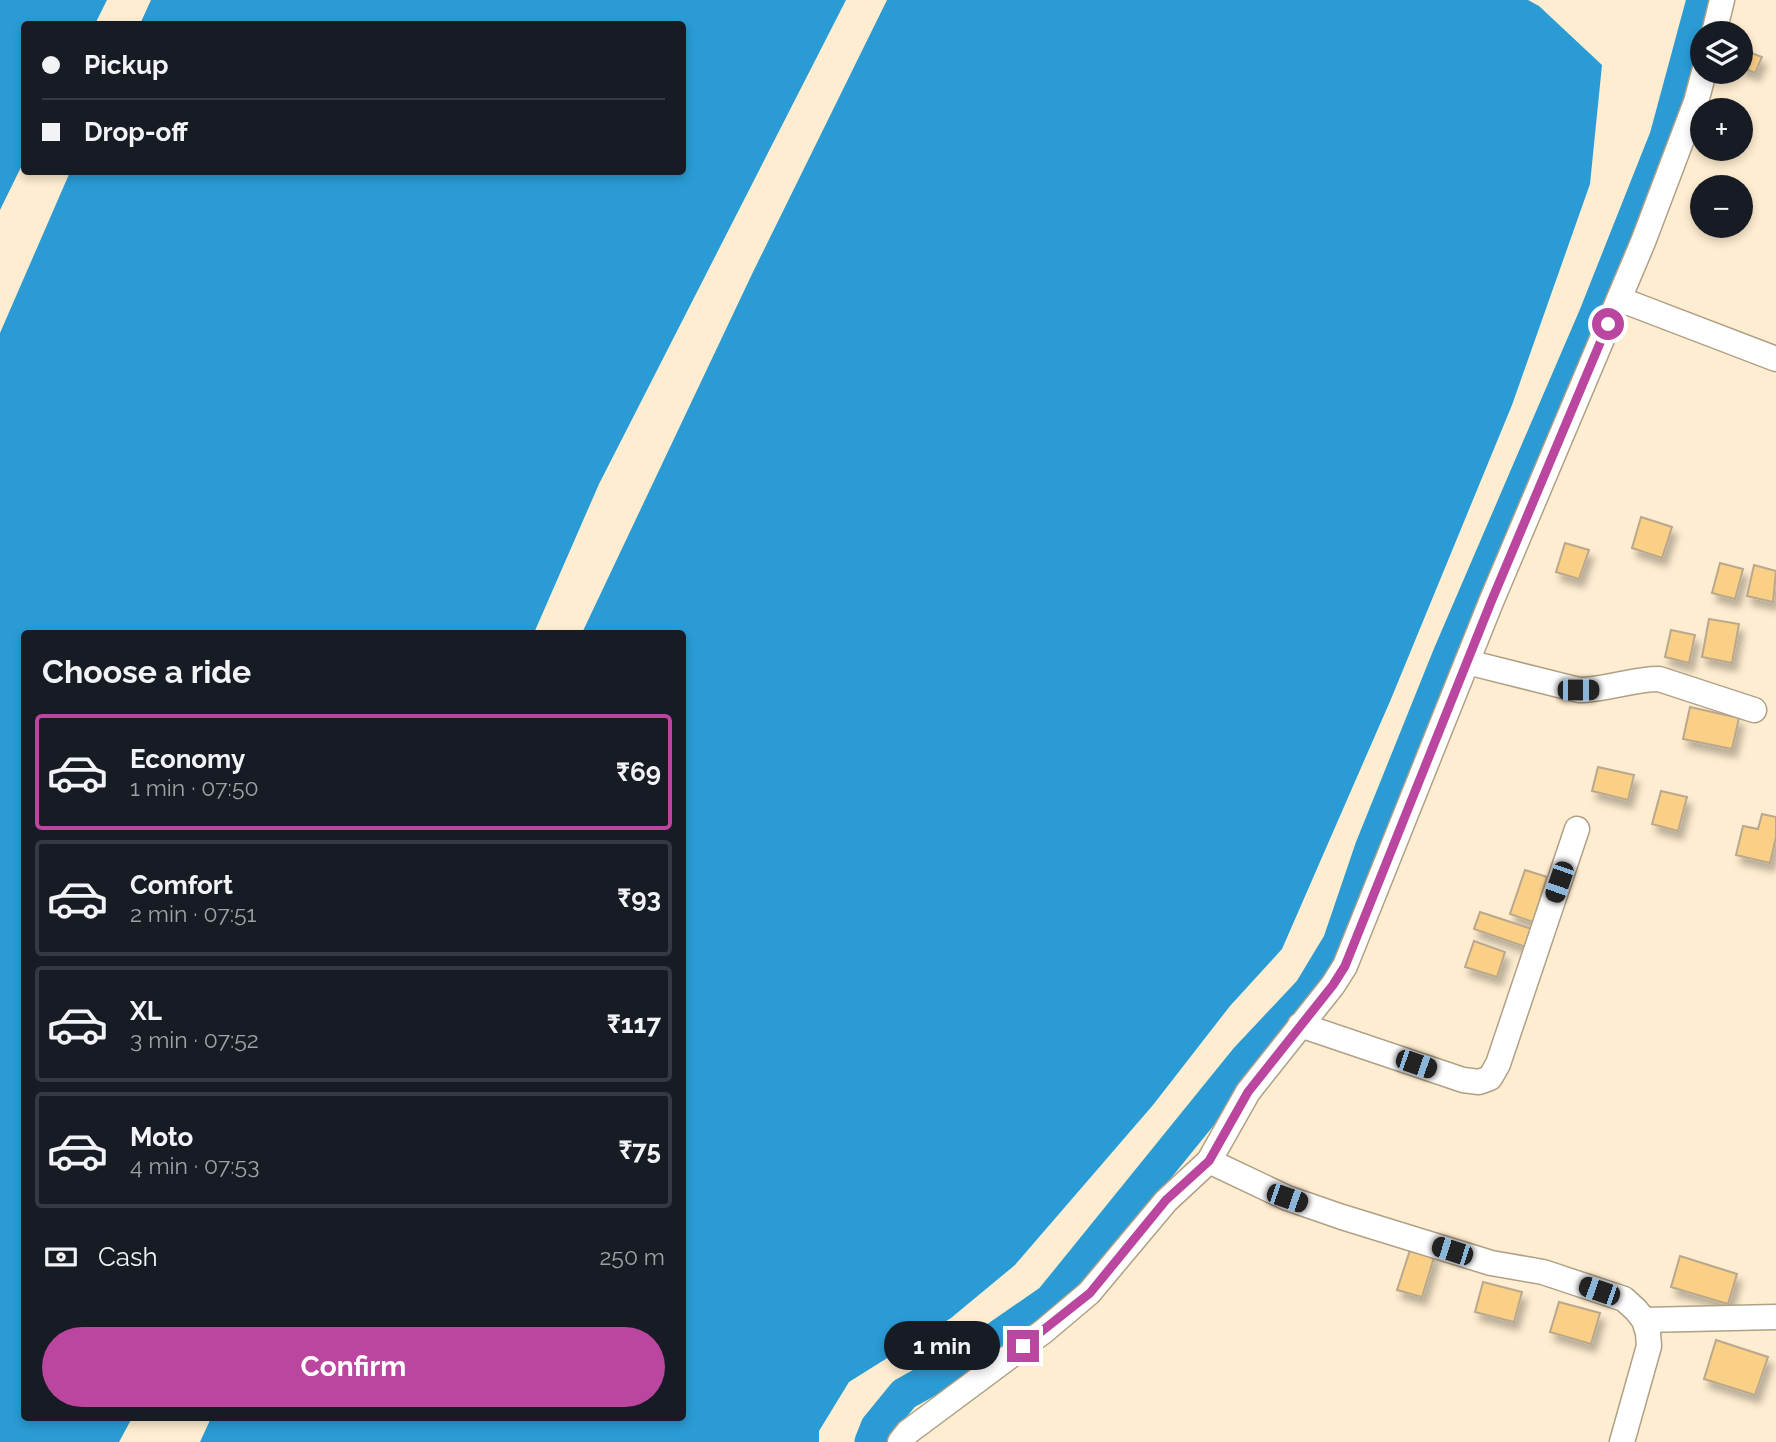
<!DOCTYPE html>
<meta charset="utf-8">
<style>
:root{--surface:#171b24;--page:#242831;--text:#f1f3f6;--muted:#9ea1a6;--line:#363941;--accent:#bb469f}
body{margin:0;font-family:Raleway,sans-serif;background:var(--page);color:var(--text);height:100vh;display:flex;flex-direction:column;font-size:26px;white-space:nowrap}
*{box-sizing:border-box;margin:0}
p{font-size:23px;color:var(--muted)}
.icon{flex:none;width:38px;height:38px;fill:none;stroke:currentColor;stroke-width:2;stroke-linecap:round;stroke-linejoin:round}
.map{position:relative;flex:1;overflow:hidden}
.side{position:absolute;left:21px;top:630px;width:665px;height:791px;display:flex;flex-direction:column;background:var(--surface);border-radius:7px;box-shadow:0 4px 10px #0003}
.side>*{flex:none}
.hud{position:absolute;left:21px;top:21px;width:665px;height:154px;border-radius:7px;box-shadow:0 4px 10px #0003;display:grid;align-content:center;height:154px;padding:0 21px;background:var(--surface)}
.fabs{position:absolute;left:1690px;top:21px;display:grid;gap:14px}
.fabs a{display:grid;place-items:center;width:63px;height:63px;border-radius:50%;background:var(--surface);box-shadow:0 4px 10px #0003;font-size:35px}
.end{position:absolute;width:32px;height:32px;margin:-16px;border:9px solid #bb469f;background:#fff;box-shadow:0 0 0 4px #fff}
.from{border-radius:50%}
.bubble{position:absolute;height:49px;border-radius:24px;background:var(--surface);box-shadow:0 4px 10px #0003;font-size:23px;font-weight:700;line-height:49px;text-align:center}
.car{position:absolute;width:21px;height:42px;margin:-21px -10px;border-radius:9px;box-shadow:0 0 5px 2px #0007;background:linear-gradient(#222 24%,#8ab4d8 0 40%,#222 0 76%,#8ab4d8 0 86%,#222 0)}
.hud b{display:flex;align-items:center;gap:24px;height:66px;font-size:26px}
.hud b+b{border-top:2px solid var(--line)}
.hud i{width:18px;height:18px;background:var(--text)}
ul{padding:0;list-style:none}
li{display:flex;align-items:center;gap:21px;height:116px;margin:0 14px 10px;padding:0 7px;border:4px solid var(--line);border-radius:7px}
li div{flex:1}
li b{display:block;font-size:26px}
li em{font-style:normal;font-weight:700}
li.active{border-color:var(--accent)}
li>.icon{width:63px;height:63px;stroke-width:1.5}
h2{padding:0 21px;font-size:32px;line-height:84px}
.pay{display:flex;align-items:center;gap:18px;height:77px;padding:0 21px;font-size:26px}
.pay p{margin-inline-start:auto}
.cta{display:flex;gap:14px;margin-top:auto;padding:14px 21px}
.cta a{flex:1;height:80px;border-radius:42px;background:var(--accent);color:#fff;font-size:28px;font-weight:700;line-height:80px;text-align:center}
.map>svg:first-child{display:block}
.water{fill:#2a9bd5}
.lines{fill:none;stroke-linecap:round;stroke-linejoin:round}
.canal{stroke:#2a9bd5;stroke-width:33}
.building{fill:#facf86;stroke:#b9a88d;stroke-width:2;filter:url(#shadow)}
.minor-casing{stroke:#b0a085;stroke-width:27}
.minor{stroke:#fff;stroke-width:24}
.route{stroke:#bb469f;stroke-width:9}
</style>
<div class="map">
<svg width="1776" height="1442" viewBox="0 0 1776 1442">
<defs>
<filter id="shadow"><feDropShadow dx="4.5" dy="8" stdDeviation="3.5" flood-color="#0004"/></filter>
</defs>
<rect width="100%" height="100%" fill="#feedd0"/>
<g class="water">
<path d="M 0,0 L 107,0 L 95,24 L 24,24 L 24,161 L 0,210 Z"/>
<path d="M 151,0 L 846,0 L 599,484 L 534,633 L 24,634 L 24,1418 L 132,1418 L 119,1442 L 0,1442 L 0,333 L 70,172 L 682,172 L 682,24 L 140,24 Z"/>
<path d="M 887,0 L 1528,0 L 1539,6 L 1602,65 L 1590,184 L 1512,405 L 1391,699 L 1282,949 L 1230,1006 L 1153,1105 L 1015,1265 L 951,1318 L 849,1382 L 819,1431 L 819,1442 L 200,1442 L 211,1418 L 682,1418 L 682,634 L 582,633 L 753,272 Z"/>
</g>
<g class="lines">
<path class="canal" d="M 871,1442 L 877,1427 L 904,1394 L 963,1361 L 1051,1300 L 1247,1058 L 1310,991 L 1339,943 L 1371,849 L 1450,653 L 1595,316 L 1666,137 L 1703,0"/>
</g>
<g class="building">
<path d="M 1741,49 L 1762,57 L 1755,73 L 1741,67 Z"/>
<path d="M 1641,517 L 1672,527 L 1662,558 L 1632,548 Z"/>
<path d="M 1565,543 L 1589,550 L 1579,579 L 1556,572 Z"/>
<path d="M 1720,563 L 1743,569 L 1735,599 L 1712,593 Z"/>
<path d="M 1754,565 L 1776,571 L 1773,602 L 1747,596 Z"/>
<path d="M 1709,619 L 1739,624 L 1732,663 L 1702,657 Z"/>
<path d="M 1671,630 L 1695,635 L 1689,663 L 1665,657 Z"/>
<path d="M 1690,707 L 1739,718 L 1732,749 L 1683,739 Z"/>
<path d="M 1598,767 L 1634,775 L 1628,800 L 1592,791 Z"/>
<path d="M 1661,791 L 1687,797 L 1678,831 L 1652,824 Z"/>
<path d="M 1762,814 L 1776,817 L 1776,837 L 1770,863 L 1736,855 L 1743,826 L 1758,829 Z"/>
<path d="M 1525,870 L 1547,877 L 1533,922 L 1510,914 Z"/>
<path d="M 1480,912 L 1532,929 L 1526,947 L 1474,929 Z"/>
<path d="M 1474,941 L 1505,952 L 1497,977 L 1465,967 Z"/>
<path d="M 1411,1247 L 1435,1254 L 1422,1297 L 1397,1290 Z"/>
<path d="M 1680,1256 L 1737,1274 L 1728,1304 L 1671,1287 Z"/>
<path d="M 1483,1282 L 1522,1292 L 1514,1322 L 1475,1312 Z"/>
<path d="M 1559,1302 L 1600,1313 L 1591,1344 L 1550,1332 Z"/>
<path d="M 1716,1340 L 1768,1357 L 1755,1395 L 1704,1379 Z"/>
</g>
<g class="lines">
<defs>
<g id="minor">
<path d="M 1714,33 L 1722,0"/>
<path d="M 1619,299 L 1776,359"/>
<path d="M 1467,662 L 1579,690 C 1606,690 1632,679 1659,679 L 1754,710"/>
<path d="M 1300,1025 L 1463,1080 L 1479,1082 L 1490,1078 L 1498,1064 L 1577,829"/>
<path d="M 1209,1161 L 1287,1198 L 1342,1217 L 1491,1263 L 1543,1272 L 1624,1299 L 1636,1310 L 1644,1320 L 1648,1333 L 1649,1346 L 1622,1442"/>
<path d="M 1644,1320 L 1776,1317"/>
<path d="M 900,1442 L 908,1432 L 1044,1331 L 1089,1293 L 1166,1201 L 1209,1161 L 1248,1092 L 1333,985 L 1345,966 L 1491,602 L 1643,242 L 1696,102 L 1704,72"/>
</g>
</defs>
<use href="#minor" class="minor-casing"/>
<use href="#minor" class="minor"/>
</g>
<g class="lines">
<path class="route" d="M 1023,1346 L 1090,1293 L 1166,1200 L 1209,1161 L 1248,1092 L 1333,985 L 1345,966 L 1491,602 L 1608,324"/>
</g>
</svg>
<div class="fabs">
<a><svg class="icon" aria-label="layers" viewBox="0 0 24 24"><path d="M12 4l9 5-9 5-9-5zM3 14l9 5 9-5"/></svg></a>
<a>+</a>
<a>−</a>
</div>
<i class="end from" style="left:1608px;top:324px"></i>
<i class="end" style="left:1023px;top:1346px"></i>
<div class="bubble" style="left:884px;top:1321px;width:116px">1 min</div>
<i class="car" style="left:1578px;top:690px;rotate:90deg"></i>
<i class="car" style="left:1559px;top:882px;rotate:199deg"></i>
<i class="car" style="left:1416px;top:1064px;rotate:109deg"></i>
<i class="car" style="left:1287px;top:1198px;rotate:109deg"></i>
<i class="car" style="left:1452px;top:1251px;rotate:288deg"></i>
<i class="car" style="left:1599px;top:1291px;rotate:289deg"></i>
<div class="hud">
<b><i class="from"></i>Pickup</b>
<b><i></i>Drop-off</b>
</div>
<section class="side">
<h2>Choose a ride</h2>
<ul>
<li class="active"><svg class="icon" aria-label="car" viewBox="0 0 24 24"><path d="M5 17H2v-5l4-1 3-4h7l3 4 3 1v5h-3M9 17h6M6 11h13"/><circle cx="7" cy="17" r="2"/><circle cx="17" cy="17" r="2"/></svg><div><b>Economy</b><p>1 min · 07:50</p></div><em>₹69</em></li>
<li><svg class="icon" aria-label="car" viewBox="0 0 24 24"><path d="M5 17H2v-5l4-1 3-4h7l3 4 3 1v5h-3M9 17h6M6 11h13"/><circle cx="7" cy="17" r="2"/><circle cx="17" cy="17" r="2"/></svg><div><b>Comfort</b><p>2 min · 07:51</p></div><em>₹93</em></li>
<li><svg class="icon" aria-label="car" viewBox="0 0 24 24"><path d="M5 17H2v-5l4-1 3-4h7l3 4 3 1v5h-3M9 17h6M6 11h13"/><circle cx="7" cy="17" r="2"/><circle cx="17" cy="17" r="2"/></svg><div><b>XL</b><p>3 min · 07:52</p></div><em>₹117</em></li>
<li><svg class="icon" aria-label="car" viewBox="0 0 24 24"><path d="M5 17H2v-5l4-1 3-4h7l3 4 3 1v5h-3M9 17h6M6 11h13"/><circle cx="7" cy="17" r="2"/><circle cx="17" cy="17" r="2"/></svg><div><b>Moto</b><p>4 min · 07:53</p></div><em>₹75</em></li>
</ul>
<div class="pay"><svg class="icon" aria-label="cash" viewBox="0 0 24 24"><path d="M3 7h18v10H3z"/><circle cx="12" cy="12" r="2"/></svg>Cash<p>250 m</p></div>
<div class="cta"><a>Confirm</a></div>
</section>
</div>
